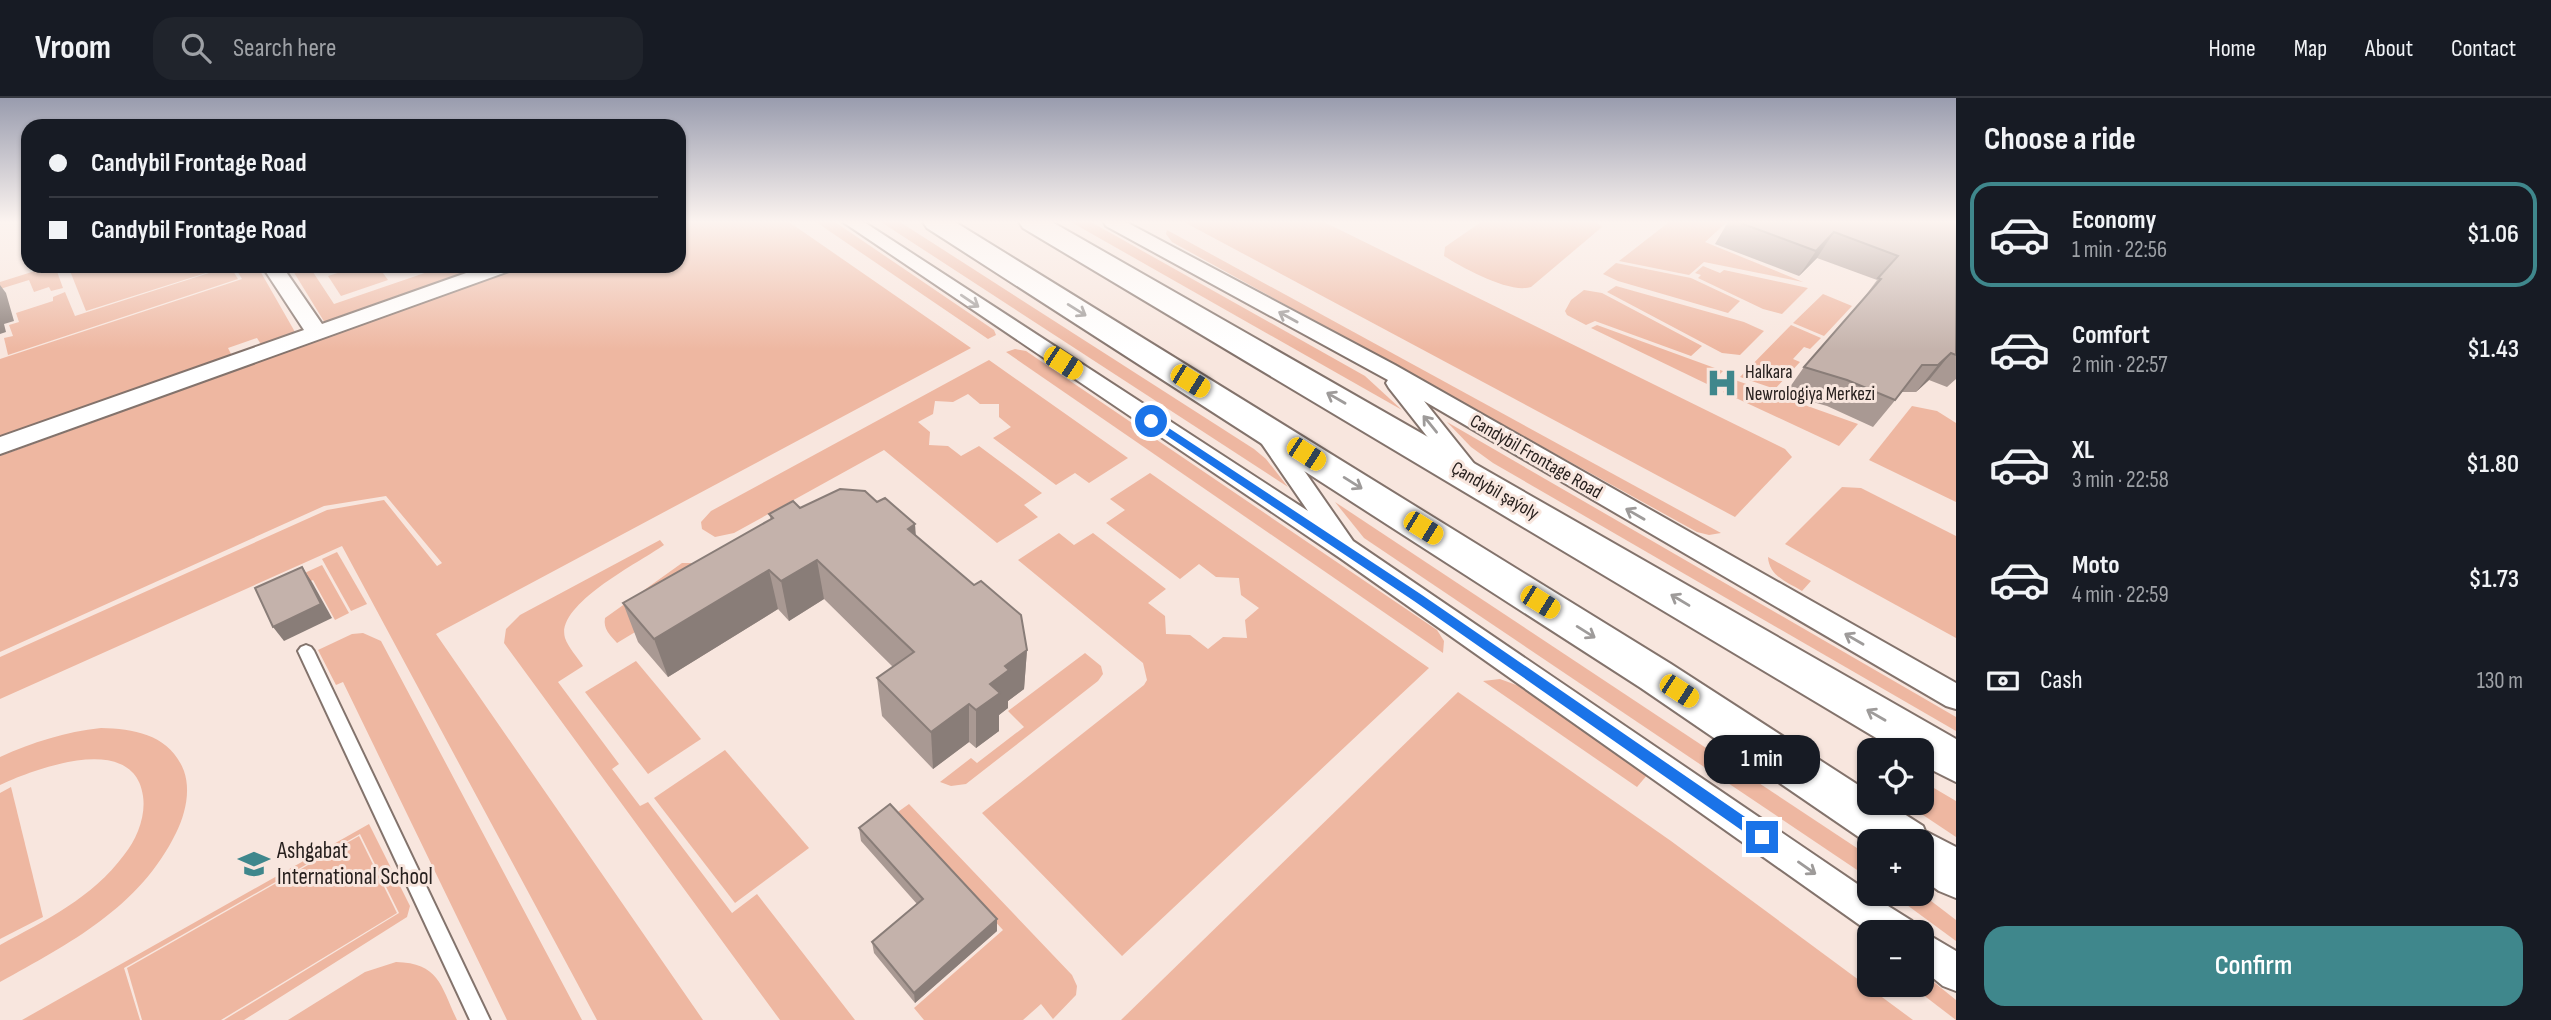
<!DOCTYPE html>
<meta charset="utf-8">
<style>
:root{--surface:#171b24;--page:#20242c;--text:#f1f3f6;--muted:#9ea1a6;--line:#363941;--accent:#3f878c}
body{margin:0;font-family:"Sofia Sans Condensed",sans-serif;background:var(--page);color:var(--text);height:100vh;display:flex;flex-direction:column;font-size:26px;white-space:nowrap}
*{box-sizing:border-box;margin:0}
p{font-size:23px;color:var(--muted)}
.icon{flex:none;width:38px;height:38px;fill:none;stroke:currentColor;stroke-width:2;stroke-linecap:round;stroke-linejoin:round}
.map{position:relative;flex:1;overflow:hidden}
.sheet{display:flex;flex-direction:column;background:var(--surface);width:595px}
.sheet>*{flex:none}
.guide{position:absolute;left:21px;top:21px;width:665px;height:154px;border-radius:21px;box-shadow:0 2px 5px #0004;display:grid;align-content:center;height:154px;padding:0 28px;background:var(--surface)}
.controls{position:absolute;left:1857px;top:640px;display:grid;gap:14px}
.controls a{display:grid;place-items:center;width:77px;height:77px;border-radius:14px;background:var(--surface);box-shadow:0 2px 5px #0004;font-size:35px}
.end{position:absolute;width:32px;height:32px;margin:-16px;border:9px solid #1a73e8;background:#fff;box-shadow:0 0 0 4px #fff}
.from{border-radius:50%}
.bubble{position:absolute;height:49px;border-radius:21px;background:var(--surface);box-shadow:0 2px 5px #0004;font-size:23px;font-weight:600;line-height:49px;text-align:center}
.car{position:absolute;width:21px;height:42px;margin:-21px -10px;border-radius:9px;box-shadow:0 0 5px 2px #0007;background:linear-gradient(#f5c518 24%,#345 0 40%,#f5c518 0 76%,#345 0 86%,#f5c518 0)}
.guide b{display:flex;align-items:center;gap:24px;height:66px;font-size:26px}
.guide b+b{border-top:2px solid var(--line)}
.guide i{width:18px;height:18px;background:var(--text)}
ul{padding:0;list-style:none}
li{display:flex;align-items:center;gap:21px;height:105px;margin:0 14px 10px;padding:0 14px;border:4px solid transparent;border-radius:21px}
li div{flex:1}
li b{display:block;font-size:26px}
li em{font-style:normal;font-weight:600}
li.selected{border-color:var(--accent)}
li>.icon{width:63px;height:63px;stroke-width:1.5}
h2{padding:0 28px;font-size:32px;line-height:84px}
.pay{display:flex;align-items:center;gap:18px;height:77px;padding:0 28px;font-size:26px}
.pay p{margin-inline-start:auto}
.action{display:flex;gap:14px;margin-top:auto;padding:14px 28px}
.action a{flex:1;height:80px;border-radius:21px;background:var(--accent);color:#fff;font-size:28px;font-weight:600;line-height:80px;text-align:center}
header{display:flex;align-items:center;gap:42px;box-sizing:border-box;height:98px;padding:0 35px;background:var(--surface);border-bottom:2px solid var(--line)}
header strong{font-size:33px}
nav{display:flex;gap:38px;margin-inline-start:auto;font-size:24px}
.search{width:490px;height:63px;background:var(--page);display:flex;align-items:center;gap:18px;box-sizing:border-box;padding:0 24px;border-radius:21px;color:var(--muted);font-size:26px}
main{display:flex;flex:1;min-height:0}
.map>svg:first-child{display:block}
.green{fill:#eeb7a1}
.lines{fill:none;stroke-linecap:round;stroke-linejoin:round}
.lane-casing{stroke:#83736c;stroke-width:4}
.street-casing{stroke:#83736c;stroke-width:4}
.secondary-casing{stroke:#83736c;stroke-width:4}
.lane{fill:#fff;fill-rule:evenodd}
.street{fill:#fff;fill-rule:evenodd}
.secondary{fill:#fff;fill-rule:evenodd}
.wall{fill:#a99993}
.shaded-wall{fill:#897d78}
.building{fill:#c4b2ab;stroke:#897d78;stroke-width:2}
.oneway{stroke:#9e9b9a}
.route{fill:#1a73e8}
.labels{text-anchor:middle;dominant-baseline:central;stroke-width:6;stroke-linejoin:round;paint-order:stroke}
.poi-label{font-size:19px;fill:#27201e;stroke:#f8e6de;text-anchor:start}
.street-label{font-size:19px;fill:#27201e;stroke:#f8e6de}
.near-poi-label{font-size:23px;fill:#27201e;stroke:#f8e6de;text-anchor:start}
</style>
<header>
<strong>Vroom</strong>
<div class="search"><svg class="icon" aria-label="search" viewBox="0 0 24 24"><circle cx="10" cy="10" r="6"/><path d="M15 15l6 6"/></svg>Search here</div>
<nav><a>Home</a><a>Map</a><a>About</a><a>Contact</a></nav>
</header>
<main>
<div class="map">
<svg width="1956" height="922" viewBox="0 0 1956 922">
<rect width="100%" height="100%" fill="#f8e6de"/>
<g class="green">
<path d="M 679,124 L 789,124 L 971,250 L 436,536 L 703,922 L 597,922 L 342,448 L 0,601 L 0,559 L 327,412 L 384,402 L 437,468 L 442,465 L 386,398 L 324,408 L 0,554 L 0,358 L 523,168 L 679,168 Z"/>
<path d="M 816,124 L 835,124 L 994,232 L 996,237 L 988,241 Z"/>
<path d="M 881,124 L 900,124 L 1254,351 L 1266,361 L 1288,389 Z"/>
<path d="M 1071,124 L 1091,124 L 1365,278 L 1402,312 Z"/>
<path d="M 1184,124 L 1324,124 L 1785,351 L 1792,359 L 1735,419 Z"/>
<path d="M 1481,124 L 1597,124 L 1602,129 L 1531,189 C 1510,196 1463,170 1444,158 L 1445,149 Z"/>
<path d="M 1669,124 L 1727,124 L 1705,144 L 1803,184 L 1704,164 L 1689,177 L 1619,163 Z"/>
<path d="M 1167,132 L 1721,435 L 1709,437 L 1697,434 L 1172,144 L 1166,136 Z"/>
<path d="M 1616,165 L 1691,180 L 1740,203 L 1728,215 L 1618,183 L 1603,176 Z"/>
<path d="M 51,168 L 55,168 L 63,190 L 51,193 L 49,189 L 34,194 L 29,182 L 0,191 L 0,184 Z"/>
<path d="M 68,168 L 202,168 L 206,175 L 86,213 Z"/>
<path d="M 209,168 L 230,168 L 238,181 L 8,257 L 4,240 L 13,238 L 9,227 L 19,224 L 16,215 L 53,203 L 53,199 L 65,194 L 75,218 L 212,174 Z"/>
<path d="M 234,168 L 241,168 L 246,175 L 259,171 L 295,234 L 262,248 L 257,240 L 228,250 L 232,258 L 0,341 L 0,261 L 242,181 Z"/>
<path d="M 290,168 L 309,168 L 334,206 L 445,168 L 486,168 L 325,225 Z"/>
<path d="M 360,168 L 378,168 L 388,182 L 341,198 L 328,178 Z"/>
<path d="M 1703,168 L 1720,175 L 1724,172 L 1808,190 L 1782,216 L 1763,211 L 1698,180 L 1701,177 L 1695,175 Z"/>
<path d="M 1616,188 L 1744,224 L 1764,233 L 1740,257 L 1722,255 L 1607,194 Z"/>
<path d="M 1584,192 L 1602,195 L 1702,248 L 1691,258 L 1595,223 L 1586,227 L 1567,217 L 1565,213 L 1571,202 Z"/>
<path d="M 1823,196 L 1852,208 L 1824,238 L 1793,225 Z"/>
<path d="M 1597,227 L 1723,273 L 1709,287 L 1591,230 Z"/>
<path d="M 1791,227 L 1821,240 L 1810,251 L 1804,249 L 1793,261 L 1800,264 L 1775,291 L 1740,279 Z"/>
<path d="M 1015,251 L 1026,253 L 1437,532 L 1444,543 L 1443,555 L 1006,254 Z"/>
<path d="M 989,262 L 1128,360 L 1089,385 L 1075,375 L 1056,387 L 993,340 L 1011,329 L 999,319 L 999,306 L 980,306 L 968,296 L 953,304 L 935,303 L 933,316 L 918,324 L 930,334 L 929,347 L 948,348 L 961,358 L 979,348 L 1042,395 L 1024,407 L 1038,419 L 997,445 L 884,352 L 734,435 L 715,439 L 702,431 L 701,424 L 711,413 Z"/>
<path d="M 1735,282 L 1858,326 L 1839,348 L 1723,294 Z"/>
<path d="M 1912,308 L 1937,313 L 1956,325 L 1956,404 L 1869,362 Z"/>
<path d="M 1447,324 L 1956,619 L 1956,633 L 1493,365 L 1471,349 Z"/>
<path d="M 1150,375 L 1429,570 L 1122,858 L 982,715 L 1144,587 L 1147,582 L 1143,565 L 1018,462 L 1059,435 L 1074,447 L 1093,435 L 1166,491 L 1148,505 L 1165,518 L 1166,536 L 1190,537 L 1208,551 L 1223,539 L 1247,540 L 1245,522 L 1259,510 L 1241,497 L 1239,480 L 1216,479 L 1199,466 L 1180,481 L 1106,425 L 1125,412 L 1110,401 Z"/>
<path d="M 1842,389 L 1861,390 L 1956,438 L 1956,540 L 1785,446 Z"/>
<path d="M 1335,404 L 1869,758 L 1869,780 L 1364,440 Z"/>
<path d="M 660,442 L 664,447 L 661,449 C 638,465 555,507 565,540 C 568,549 578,560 583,568 L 558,584 L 619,666 L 612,671 L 640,708 L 648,704 L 732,815 L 757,796 L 855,922 L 780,922 L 504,545 L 506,531 L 520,517 Z"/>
<path d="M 337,454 L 367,506 L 351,513 L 322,461 Z"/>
<path d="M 1768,459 L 1811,483 L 1802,493 C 1787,484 1769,478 1768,459 Z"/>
<path d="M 682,465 L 691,465 L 713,487 L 617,545 C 610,537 603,531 605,520 Z"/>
<path d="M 322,467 L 349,515 L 335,522 L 313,482 L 265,504 L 261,495 Z"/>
<path d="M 363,535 L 381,543 L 582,922 L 507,922 L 343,584 L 336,587 L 318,552 L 352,536 Z"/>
<path d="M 1085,555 L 1101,568 L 1103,576 L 1098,583 L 966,686 L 951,688 L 940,684 L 971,660 L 977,665 L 1024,629 L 1008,613 Z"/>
<path d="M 636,563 L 701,641 L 648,676 L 585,594 Z"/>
<path d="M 1500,581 L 1519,588 L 1648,676 L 1637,689 L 1483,583 Z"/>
<path d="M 1458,594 L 1671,743 L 1913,922 L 1121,922 Z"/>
<path d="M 101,630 C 136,631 170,637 184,673 C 191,693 185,717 176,735 C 140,809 69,846 0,884 L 0,847 C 46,822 92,800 124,757 C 137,741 146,718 143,698 C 134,633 34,671 0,687 L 0,659 C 33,644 65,634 101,630 Z"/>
<path d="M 725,652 L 809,750 L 735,805 L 654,700 Z"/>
<path d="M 1922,683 L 1956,703 L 1956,739 L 1905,705 L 1922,705 Z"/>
<path d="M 11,689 L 43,819 L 0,841 L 0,695 Z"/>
<path d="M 909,706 L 1072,877 L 1077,888 L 1076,897 L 1053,921 L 1041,906 L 1023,922 L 924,922 L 914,910 L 1003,832 L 895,716 Z"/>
<path d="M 369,726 L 410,808 L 407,819 L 244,922 L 224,922 L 399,815 L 360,736 L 124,870 L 140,922 L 22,922 Z"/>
<path d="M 359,738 L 397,815 L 221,922 L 142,922 L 127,870 Z"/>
<path d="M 1892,796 L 1922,796 L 1956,822 L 1956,843 Z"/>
<path d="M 396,864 C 439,865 441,888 457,922 L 288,922 L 365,874 Z"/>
<path d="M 1930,881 L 1956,902 L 1956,922 L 1918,893 Z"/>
</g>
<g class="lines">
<defs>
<path id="lane" d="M 306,547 L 311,549 L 314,553 L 490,922 L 470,922 L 298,553 L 301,549 Z"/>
<g id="street">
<path d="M 843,124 L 864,124 L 1308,413 L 1251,330 L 1255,325 L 1263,322 L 1271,325 L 1353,443 L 1869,794 L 1869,796 L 1912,823 L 1917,835 L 1871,835 L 1340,460 Z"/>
<path d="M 1104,124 L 1126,124 L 1395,267 L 1956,585 L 1956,611 L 1946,608 L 1424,303 L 1484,378 L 1481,384 L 1472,386 L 1463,384 L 1389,290 L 1386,285 L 1388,282 L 1106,128 Z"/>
<path d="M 262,168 L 282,168 L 322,226 L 486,168 L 515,168 L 512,172 L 0,356 L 0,339 L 304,232 Z"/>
<path d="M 1922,833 L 1956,853 L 1956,893 L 1943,888 L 1922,871 L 1922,835 L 1917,835 Z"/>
</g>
<g id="secondary">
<path d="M 923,124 L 955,124 L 1671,566 L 1869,694 L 1869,705 L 1887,705 L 1923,728 L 1925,733 L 1956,749 L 1956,800 L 1939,793 L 1922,781 L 1922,744 L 1869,746 L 1641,590 L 927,130 Z"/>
<path d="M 1019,124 L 1052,124 L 1956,641 L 1956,684 L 1922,667 L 1922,653 L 1898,653 L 1023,130 Z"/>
</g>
</defs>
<use href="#lane" class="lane-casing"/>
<use href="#street" class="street-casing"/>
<use href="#secondary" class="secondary-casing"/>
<use href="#lane" class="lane"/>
<use href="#street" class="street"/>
<use href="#secondary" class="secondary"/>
</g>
<g class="wall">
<path d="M 1728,124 L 1956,124 L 1956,281 L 1947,289 L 1929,282 L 1916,294 L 1902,294 L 1873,329 L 1827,308 L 1785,296 L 1804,269 L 1861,204 L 1877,182 L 1817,160 L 1799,178 L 1715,146 Z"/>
<path d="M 800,410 L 916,438 L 1027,552 L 1024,591 L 1008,603 L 1008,610 L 999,617 L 999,633 L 976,650 L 969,644 L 933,671 L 882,618 L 877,580 L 893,569 L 824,501 L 789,523 L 778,511 L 668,579 L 638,544 L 623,505 L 771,422 L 769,416 Z"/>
<path d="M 859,730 L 997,821 L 997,833 L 915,905 L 874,855 L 872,844 L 917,806 L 861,743 Z"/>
</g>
<g class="shaded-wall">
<path d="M 1834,134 L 1817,160 L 1799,178 L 1816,153 Z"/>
<path d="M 0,187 L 6,195 L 14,223 L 4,226 L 6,234 L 0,236 Z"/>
<path d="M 1951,255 L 1929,282 L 1916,294 L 1938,267 Z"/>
<path d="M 915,426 L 918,466 L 908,431 Z"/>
<path d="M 817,462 L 824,501 L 789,523 L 781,483 Z"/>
<path d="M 302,469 L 312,484 L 332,520 L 284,543 L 273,529 Z"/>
<path d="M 769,472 L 778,511 L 668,579 L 654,541 Z"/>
<path d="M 1027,552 L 1024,591 L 1008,603 L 1008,610 L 999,617 L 999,633 L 976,650 L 976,612 L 990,586 L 1005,568 Z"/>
<path d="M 969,606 L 969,644 L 933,671 L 931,634 Z"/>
<path d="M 997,821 L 997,833 L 915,905 L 914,895 Z"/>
</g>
<g class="building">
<path d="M 1738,124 L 1956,124 L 1956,257 L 1951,255 L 1938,267 L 1922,267 L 1895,302 L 1847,282 L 1804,269 L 1881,181 L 1878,180 L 1898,158 L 1834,134 L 1816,153 Z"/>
<path d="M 840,391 L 865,393 L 877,404 L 885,400 L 915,426 L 908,431 L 974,487 L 981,483 L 1021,517 L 1027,552 L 1005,568 L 1009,572 L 990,586 L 1000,595 L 976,612 L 969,606 L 931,634 L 877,580 L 914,554 L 817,462 L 781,483 L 769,472 L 654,541 L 623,505 L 773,420 L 769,416 L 793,403 L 800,410 Z"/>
<path d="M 302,469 L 321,506 L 273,529 L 255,490 Z"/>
<path d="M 890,706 L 997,821 L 914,895 L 872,844 L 923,801 L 859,730 Z"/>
</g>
<defs><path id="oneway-shaft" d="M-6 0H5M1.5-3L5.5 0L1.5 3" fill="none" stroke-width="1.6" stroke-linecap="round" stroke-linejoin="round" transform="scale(1.75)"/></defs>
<g class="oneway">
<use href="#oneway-shaft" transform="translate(970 203) rotate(34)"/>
<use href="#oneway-shaft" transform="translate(1077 212) rotate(32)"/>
<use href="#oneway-shaft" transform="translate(1288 219) rotate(-151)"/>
<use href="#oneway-shaft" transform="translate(1336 300) rotate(-150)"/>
<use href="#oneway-shaft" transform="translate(1430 326) rotate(-129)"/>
<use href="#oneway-shaft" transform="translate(1353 385) rotate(32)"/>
<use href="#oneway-shaft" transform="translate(1635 416) rotate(-150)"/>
<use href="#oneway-shaft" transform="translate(1680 502) rotate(-149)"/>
<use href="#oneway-shaft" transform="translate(1586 534) rotate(32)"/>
<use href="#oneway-shaft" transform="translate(1854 541) rotate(-150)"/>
<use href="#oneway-shaft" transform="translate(1876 617) rotate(-150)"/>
<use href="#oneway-shaft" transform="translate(1807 770) rotate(35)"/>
</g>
<linearGradient id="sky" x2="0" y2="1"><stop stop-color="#999cae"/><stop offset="0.49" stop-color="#fcf4f0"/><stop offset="1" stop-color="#fcf4f0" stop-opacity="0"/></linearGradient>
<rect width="1956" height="253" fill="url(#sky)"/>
<path class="route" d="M 1148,321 L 1155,321 L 1422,497 L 1767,734 L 1767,743 L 1757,743 L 1414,503 L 1148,325 Z"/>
<defs>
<symbol id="hospital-bare" viewBox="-9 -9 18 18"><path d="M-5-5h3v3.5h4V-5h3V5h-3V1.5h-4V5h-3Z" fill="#3f878c" stroke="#f8e6de" stroke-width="2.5" paint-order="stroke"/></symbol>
<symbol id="school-bare" viewBox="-9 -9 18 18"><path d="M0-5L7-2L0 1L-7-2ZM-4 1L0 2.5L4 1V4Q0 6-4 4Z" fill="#3f878c" stroke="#f8e6de" stroke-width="2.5" paint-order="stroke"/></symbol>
</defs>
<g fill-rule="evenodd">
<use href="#hospital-bare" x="1700" y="263" width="44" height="44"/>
<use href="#school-bare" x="232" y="744" width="44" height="44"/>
</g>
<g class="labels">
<g class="poi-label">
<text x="1745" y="274">Halkara<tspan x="1745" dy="22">Newrologiya Merkezi</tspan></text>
</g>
<g class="street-label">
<text transform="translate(1536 359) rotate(30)">Candybil Frontage Road</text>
<text transform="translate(1495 393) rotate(30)">Çandybil şaýoly</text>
</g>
<g class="near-poi-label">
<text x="277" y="753">Ashgabat<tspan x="277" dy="26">International School</tspan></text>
</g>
</g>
</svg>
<div class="controls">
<a><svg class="icon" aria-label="locate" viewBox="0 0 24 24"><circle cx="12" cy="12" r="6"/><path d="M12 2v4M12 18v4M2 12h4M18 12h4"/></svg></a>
<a>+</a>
<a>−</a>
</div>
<i class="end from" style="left:1151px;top:323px"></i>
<i class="end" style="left:1762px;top:739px"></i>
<div class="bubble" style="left:1704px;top:637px;width:116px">1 min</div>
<i class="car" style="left:1063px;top:265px;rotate:123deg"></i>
<i class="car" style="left:1190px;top:283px;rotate:122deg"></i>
<i class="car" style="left:1306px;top:356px;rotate:123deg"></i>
<i class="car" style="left:1423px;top:430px;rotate:122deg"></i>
<i class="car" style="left:1540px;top:504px;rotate:122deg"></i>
<i class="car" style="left:1679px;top:593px;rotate:123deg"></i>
<div class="guide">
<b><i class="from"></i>Candybil Frontage Road</b>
<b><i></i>Candybil Frontage Road</b>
</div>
</div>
<section class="sheet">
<h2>Choose a ride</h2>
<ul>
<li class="selected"><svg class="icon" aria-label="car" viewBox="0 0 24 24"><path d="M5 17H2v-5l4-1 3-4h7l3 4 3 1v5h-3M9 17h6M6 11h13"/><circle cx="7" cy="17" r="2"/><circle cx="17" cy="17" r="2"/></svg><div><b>Economy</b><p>1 min · 22:56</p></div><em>$1.06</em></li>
<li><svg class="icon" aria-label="car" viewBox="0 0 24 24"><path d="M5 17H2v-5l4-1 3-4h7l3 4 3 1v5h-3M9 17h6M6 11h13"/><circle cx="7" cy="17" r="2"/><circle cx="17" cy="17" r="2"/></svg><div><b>Comfort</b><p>2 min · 22:57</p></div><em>$1.43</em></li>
<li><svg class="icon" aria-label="car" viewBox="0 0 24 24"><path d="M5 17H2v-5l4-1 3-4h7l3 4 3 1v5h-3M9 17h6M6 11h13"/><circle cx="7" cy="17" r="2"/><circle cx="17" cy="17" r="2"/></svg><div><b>XL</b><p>3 min · 22:58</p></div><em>$1.80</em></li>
<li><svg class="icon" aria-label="car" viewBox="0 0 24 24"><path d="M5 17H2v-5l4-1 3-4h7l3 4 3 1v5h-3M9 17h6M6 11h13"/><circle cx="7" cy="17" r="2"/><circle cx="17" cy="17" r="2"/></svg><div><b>Moto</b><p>4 min · 22:59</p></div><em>$1.73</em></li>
</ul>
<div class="pay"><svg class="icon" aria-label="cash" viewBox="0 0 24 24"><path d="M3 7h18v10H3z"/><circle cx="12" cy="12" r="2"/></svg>Cash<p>130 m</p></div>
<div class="action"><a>Confirm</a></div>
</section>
</main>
